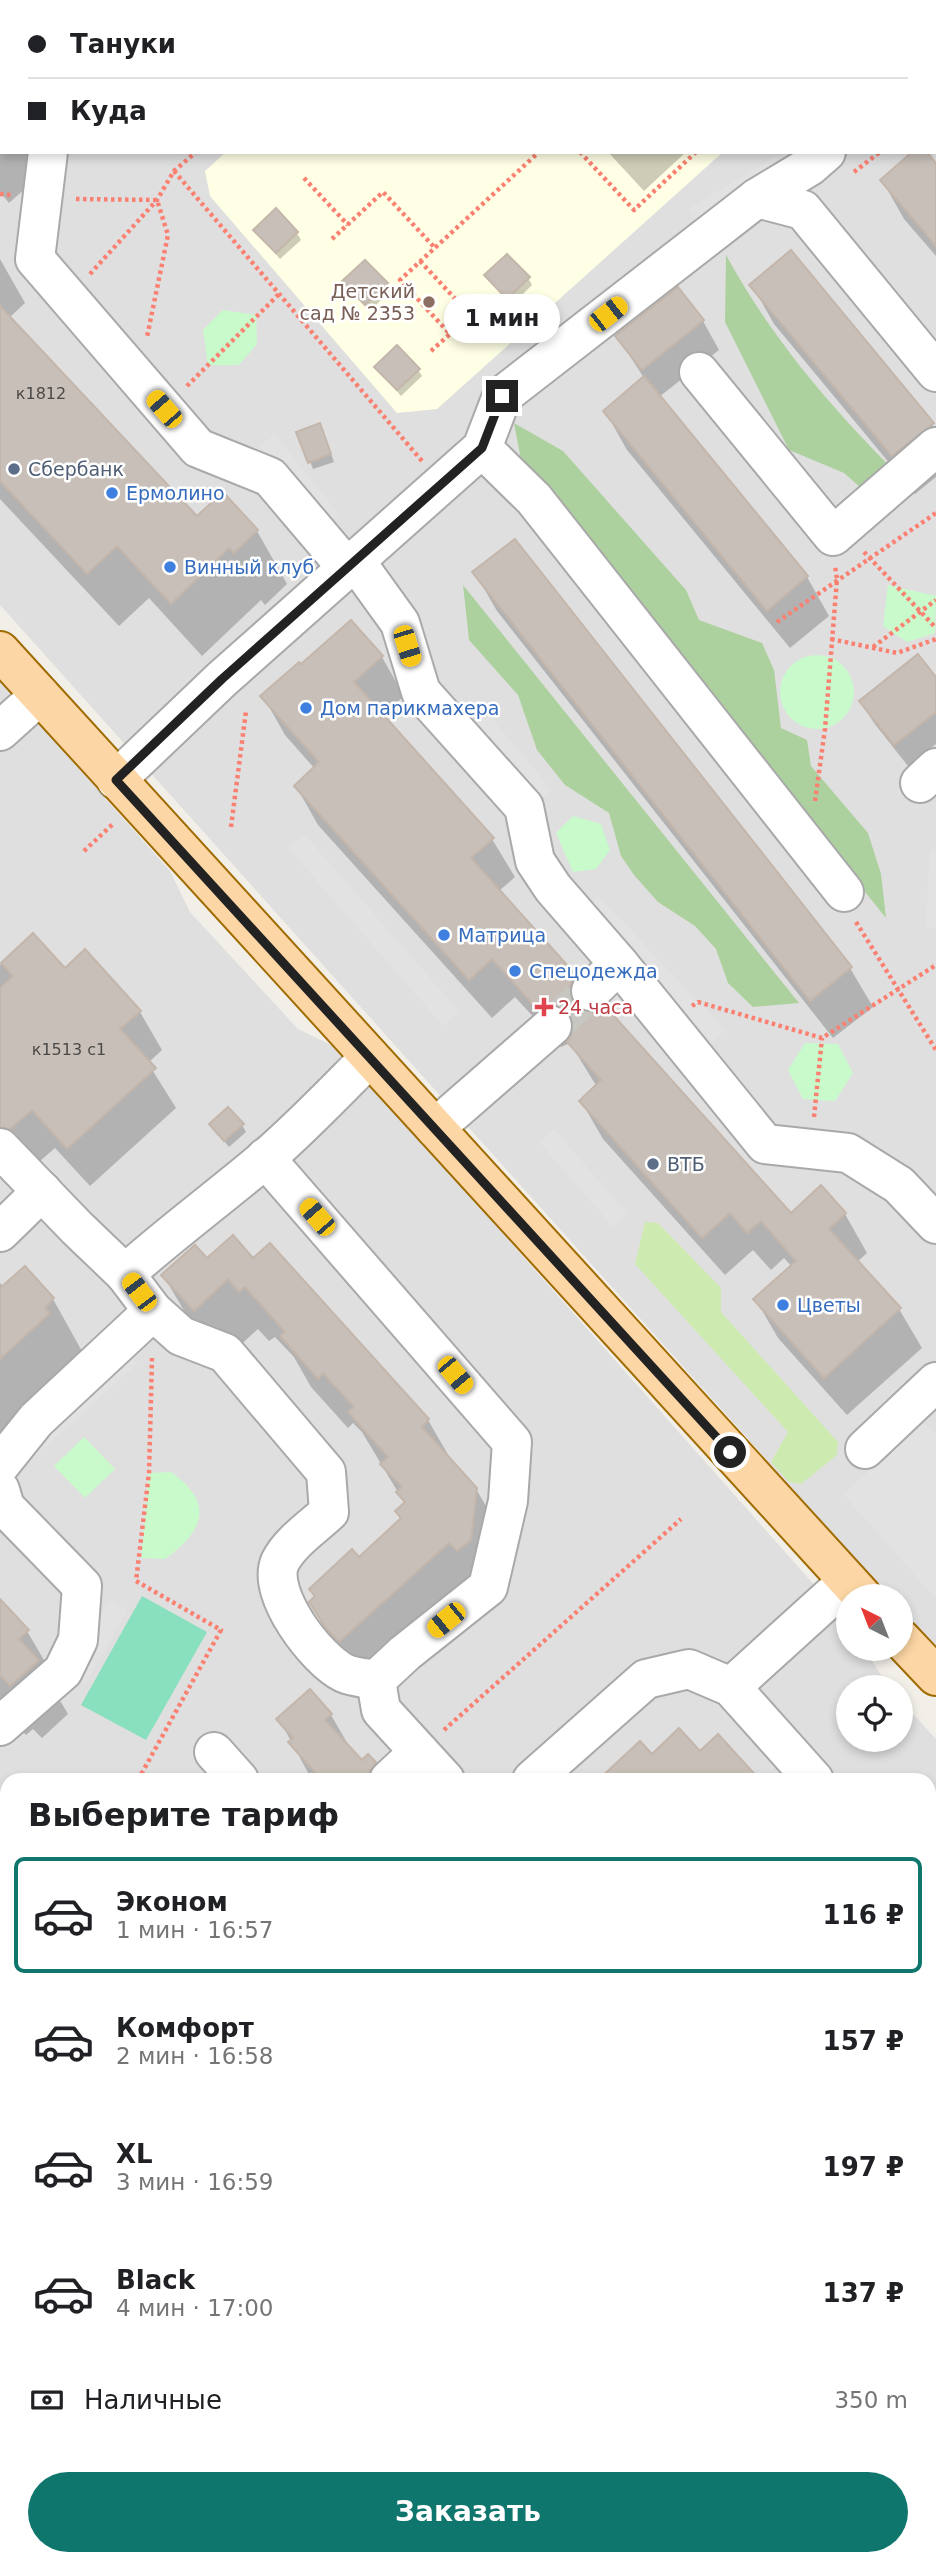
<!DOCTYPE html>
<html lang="ru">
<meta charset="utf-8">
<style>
:root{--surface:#fff;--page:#f2f2f2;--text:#202124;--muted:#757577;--line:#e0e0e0;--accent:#0f766e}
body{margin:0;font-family:"DejaVu Sans",sans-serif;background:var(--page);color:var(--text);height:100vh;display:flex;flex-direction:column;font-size:26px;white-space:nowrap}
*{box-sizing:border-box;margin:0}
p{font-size:23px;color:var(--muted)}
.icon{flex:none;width:38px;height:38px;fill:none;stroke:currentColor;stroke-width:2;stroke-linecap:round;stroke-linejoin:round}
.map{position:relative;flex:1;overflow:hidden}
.sheet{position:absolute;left:0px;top:1773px;width:936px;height:793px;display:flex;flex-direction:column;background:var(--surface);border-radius:21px 21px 0 0;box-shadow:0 4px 10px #0003}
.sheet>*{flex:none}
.guide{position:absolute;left:0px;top:0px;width:936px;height:154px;box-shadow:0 4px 10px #0003;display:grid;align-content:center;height:154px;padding:0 28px;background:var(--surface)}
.needle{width:46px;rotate:318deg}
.fabs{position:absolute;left:836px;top:1584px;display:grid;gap:14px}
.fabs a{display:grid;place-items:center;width:77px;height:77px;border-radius:50%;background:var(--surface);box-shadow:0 4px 10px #0003;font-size:35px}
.end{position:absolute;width:32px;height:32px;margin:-16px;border:9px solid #222;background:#fff;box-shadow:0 0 0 4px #fff}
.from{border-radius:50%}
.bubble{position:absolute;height:49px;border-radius:24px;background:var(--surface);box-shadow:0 4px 10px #0003;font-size:23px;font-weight:700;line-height:49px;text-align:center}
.car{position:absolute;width:21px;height:42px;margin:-21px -10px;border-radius:9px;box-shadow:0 0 5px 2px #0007;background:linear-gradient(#f5c518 24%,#345 0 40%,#f5c518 0 76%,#345 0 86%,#f5c518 0)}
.guide b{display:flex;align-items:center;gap:24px;height:66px;font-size:26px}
.guide b+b{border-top:2px solid var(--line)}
.guide i{width:18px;height:18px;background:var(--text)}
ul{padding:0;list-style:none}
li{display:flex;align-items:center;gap:21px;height:116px;margin:0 14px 10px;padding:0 14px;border:4px solid transparent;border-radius:10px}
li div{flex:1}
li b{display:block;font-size:26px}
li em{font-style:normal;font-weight:700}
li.selected{border-color:var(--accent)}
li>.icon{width:63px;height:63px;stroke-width:1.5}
h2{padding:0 28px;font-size:32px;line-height:84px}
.pay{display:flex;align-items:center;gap:18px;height:77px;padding:0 28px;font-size:26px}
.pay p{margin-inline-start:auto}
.cta{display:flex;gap:14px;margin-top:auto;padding:14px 28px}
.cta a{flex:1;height:80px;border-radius:42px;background:var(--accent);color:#fff;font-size:28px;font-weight:700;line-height:80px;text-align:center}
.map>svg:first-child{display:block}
.residential{fill:#e0dfdf;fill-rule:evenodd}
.education{fill:#ffffe5}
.grass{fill:#cdebb0}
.forest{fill:#add19e}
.park{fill:#c8facc}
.pitch{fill:#88e0be}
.parking{fill:#e2e2e2}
.shadow{fill:#0003}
.building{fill:#c7bfb8;stroke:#c4b6ab;stroke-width:2}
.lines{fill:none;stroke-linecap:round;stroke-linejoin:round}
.minor-tunnel{stroke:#c8c6c1;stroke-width:38;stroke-dasharray:38 19;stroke-linecap:butt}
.minor-casing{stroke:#a9a9a9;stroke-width:42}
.major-casing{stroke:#a06b00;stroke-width:42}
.path{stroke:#fa8072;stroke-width:4.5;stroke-dasharray:3.5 3.5;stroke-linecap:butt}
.minor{stroke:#fff;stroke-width:38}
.major{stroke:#fcd6a4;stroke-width:38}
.route{stroke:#222;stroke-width:9}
.education-dot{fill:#8d6e63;stroke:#fff;stroke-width:2.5}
.service-dot{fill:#5c6f8a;stroke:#fff;stroke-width:2.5}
.shop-dot{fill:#3f7fe0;stroke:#fff;stroke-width:2.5}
.health-dot{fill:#e0444e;stroke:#fff;stroke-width:2.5}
.labels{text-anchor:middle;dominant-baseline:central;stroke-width:5;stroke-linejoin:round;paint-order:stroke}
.number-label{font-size:16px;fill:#4b4948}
.education-label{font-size:19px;fill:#785e54;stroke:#fff;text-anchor:end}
.service-label{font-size:19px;fill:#4e5e75;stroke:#fff;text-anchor:start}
.shop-label{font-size:19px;fill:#366cbe;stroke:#fff;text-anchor:start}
.health-label{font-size:19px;fill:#be3a42;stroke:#fff;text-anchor:start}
</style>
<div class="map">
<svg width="936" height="2565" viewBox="0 0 936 2565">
<rect width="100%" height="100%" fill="#f2efe9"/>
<g class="residential">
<path d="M 0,0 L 936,0 L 936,1648 L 901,1610 L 901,1596 L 889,1596 L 0,605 ZM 2,2 L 934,2 L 934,152 L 2,152 Z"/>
<path d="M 0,680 L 170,871 L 190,912 L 298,1029 L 339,1049 L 849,1624 L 849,1648 L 864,1649 L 889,1687 L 849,1687 L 849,1740 L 901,1740 L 901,1701 L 936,1739 L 936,2278 L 929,2284 L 929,1780 L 7,1780 L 7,2558 L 642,2559 L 635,2565 L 0,2565 Z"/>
<path d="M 936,2386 L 936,2565 L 725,2565 L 733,2558 L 929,2558 L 929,2392 Z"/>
</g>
<g class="education">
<path d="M 394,0 L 699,0 L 700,2 L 392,2 Z"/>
<path d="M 226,152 L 723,152 L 437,409 L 397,413 L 210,196 L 205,171 Z"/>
</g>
<path class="grass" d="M 645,1222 L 658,1223 L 721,1288 L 721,1312 L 838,1442 L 837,1455 L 801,1484 L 789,1482 L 771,1462 L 788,1432 L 635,1264 Z"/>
<g class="forest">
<path d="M 726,255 C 774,342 829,405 899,476 L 876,501 L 844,473 L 789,450 L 725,322 Z"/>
<path d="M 514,423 L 563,451 L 686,590 L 699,620 L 762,643 L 774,670 L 781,728 L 807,740 L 811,766 L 868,833 L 881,874 L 886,918 L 522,465 Z"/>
<path d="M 463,585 L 799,1003 L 753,1007 L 728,983 L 716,949 L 695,926 L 658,902 L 634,875 L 621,856 L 609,813 L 565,785 L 537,750 L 518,695 L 469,640 Z"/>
</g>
<g class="park">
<path d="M 223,310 L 256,315 L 257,344 L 239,365 L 208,365 L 203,330 Z"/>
<path d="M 888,585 L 936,596 L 935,633 L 907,642 L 883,626 Z"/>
<circle cx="817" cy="692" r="37"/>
<path d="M 573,816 L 601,824 L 610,850 L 596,869 L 573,872 L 556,833 Z"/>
<path d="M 805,1043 L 838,1044 L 853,1073 L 835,1101 L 803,1099 L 788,1070 Z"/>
<path d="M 84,1437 L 115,1469 L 85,1498 L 54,1466 Z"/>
<path d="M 171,1472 C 215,1503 204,1531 165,1559 L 141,1558 L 149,1473 Z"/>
<path d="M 7,1925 L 7,2022 L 0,2022 L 0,1936 Z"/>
<path d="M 58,2559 L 156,2559 L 152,2565 L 62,2565 Z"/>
</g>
<path class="pitch" d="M 142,1596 L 207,1632 L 146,1740 L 81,1705 Z"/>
<g class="parking">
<path d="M 784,152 L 797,152 L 698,225 L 688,209 Z"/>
<path d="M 275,434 L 339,514 L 324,526 L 260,446 Z"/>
<path d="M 477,701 L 552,790 L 538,802 L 462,713 Z"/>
<path d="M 304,834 L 459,1011 L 443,1026 L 288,848 Z"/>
<path d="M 930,849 L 936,850 L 936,928 L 926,928 Z"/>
<path d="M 599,896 L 725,1030 L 711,1044 L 585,909 Z"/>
<path d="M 554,1129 L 628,1214 L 613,1227 L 539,1142 Z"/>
<path d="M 124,1348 L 138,1363 L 14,1476 L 1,1461 Z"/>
<path d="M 924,1422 L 936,1435 L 936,1599 L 843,1494 Z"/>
<path d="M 109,1599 L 128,1610 L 86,1683 L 67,1672 Z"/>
</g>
<g class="shadow">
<path d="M 473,0 L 586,0 L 585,2 Z"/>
<path d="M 854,0 L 877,0 L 879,2 L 852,2 Z"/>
<path d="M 0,100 L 2,152 L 36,152 L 46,170 L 9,203 L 0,192 Z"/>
<path d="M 608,152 L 686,152 L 644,191 Z"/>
<path d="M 936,166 L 936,256 L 904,219 L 882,180 Z"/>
<path d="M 255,230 L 297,233 L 301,240 L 280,259 Z"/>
<path d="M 0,259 L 25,303 L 9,318 L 197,519 L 257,531 L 287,584 L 265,605 L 261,600 L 202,656 L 149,598 L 119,626 L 0,499 Z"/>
<path d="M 487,276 L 528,278 L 532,285 L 512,305 Z"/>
<path d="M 344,282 L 386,285 L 390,291 L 370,311 Z"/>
<path d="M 752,285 L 932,424 L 936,430 L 936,477 L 915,494 L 774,324 Z"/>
<path d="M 678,289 L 703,321 L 719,350 L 659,397 L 807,577 L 829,616 L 790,648 L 627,450 L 605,411 L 644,378 L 617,336 Z"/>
<path d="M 376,367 L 418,370 L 422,376 L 401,396 Z"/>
<path d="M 323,432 L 334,462 L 313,469 L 299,433 Z"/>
<path d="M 475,573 L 850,968 L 873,1007 L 833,1038 L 497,611 Z"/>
<path d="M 351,622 L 382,657 L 404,696 L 382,716 L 492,839 L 515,877 L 499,891 L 575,976 L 597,1014 L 790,1215 L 821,1188 L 845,1214 L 867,1253 L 857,1262 L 899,1309 L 922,1348 L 847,1415 L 778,1338 L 756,1300 L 792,1267 L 784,1258 L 771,1270 L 753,1250 L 725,1275 L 603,1139 L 581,1101 L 597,1087 L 570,1043 L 561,1047 L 515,997 L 492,1018 L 318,825 L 296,786 L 315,769 L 285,735 L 263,696 L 301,667 Z"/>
<path d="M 936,680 L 936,744 L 908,766 L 874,723 L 861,702 Z"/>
<path d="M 33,935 L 65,970 L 140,1012 L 162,1050 L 148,1063 L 176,1108 L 90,1186 L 55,1148 L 33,1167 L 0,1131 L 0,965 Z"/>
<path d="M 242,1125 L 246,1132 L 229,1147 L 216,1131 Z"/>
<path d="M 207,1260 L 253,1260 L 428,1420 L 454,1465 L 476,1489 L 506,1540 L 369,1692 L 340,1653 L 311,1602 L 402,1519 L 405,1504 L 362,1432 L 353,1423 L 348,1428 L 311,1387 L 294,1357 L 275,1337 L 269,1341 L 258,1329 L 224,1360 L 193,1326 L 163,1275 Z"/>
<path d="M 25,1269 L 53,1299 L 83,1353 L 0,1439 L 0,1283 L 4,1287 Z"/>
<path d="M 0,1601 L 27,1631 L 58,1684 L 53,1689 L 68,1714 L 42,1738 L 33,1729 L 26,1735 L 0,1707 Z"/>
<path d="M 331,1715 L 353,1753 L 361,1763 L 374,1763 L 384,1780 L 312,1780 L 279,1719 Z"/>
<path d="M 936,2014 L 936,2032 L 930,2020 Z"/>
<path d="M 936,2088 L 936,2233 L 929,2239 L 929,2094 Z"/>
<path d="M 7,2320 L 7,2467 L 0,2473 L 0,2326 Z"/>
<path d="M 353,2558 L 437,2558 L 441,2565 L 359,2565 Z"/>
</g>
<g class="building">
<path d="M 912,152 L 927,152 L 936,163 L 936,246 L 880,180 Z"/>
<path d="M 276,208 L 298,232 L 276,253 L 253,230 Z"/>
<path d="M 791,250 L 934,423 L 892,456 L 749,285 Z"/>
<path d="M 507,254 L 530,277 L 507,299 L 484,275 Z"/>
<path d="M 365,260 L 388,283 L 365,305 L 342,281 Z"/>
<path d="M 678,287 L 704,320 L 642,370 L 615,336 Z"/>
<path d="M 0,306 L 197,516 L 223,492 L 258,530 L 234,553 L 229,548 L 171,604 L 117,546 L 87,574 L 0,481 Z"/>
<path d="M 397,345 L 420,369 L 397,390 L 374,367 Z"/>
<path d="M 644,376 L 808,576 L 767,611 L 603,411 Z"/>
<path d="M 320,423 L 331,454 L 308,463 L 296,432 Z"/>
<path d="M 515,539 L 852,967 L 810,1001 L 472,572 Z"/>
<path d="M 351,620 L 383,656 L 354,682 L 494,838 L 471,858 L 576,975 L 570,986 L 570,996 L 575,1006 L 586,1012 L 596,1012 L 606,1007 L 791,1213 L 821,1185 L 846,1213 L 829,1229 L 901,1308 L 824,1378 L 753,1299 L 796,1261 L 761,1221 L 747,1233 L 730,1213 L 702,1238 L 579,1101 L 601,1080 L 567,1042 L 572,1034 L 574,1022 L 568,1011 L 558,1005 L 548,1004 L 538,1010 L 492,959 L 469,980 L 294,786 L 319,762 L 260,696 L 299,662 L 301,664 Z"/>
<path d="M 918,654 L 936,677 L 936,712 L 894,745 L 859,701 Z"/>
<path d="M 33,933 L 65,968 L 85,949 L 141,1011 L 120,1029 L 156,1068 L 67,1149 L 32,1110 L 10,1129 L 0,1127 L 0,988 L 13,976 L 1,963 Z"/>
<path d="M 228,1107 L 244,1124 L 224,1141 L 209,1124 Z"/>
<path d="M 233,1235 L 253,1258 L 270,1243 L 429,1419 L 422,1427 L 477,1488 L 471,1540 L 457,1551 L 449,1543 L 339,1642 L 325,1627 L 309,1602 L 315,1596 L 309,1589 L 352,1549 L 359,1557 L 401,1518 L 395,1511 L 405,1502 L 396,1492 L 402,1487 L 380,1464 L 388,1457 L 348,1412 L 354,1407 L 323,1373 L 318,1379 L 280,1336 L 285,1332 L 245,1287 L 239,1292 L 228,1279 L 194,1311 L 161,1275 L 195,1245 L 207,1258 Z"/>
<path d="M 25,1266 L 54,1298 L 45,1308 L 50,1313 L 0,1359 L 0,1288 Z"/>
<path d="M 0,1599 L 29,1630 L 19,1639 L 39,1660 L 10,1686 L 0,1675 Z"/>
<path d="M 310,1689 L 332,1714 L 325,1720 L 362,1760 L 368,1754 L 376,1762 L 368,1773 L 368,1780 L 322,1780 L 288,1742 L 293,1738 L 276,1719 Z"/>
<path d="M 679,1728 L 700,1751 L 718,1734 L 760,1780 L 598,1780 L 640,1741 L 652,1754 Z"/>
</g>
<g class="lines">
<path class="minor-tunnel" d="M 552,1026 L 591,991"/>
<defs>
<g id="minor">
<path d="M 0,33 L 2,35"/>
<path d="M 934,62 L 936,61"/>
<path d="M 934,90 L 936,92"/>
<path d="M 48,152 L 35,259 L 198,448 L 270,477 L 348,569"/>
<path d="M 757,198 L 803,210 L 936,372"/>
<path d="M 699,372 L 833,536 L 936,447"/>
<path d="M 482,448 L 534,499 L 844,892"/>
<path d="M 356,562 L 400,623 L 421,692 L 524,807 L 535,861 L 553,888 L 619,964 L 591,991"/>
<path d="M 0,731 L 40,695"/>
<path d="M 116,780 L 222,679 L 482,448 L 502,396 L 757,198 L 810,166 L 826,152"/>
<path d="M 920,783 L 936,768"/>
<path d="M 619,964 L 765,1144 L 848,1153 L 899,1185 L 936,1224"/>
<path d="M 435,1128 L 552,1026"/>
<path d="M 0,1148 L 77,1228 L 125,1274 C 171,1233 220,1197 266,1158 C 303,1126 336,1091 370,1057"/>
<path d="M 0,1232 L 42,1191"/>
<path d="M 125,1274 L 153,1311 L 181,1336 L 225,1353 L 326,1472 L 329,1512 C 313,1527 290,1542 280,1562 C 266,1594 317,1660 344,1673 C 353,1677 366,1678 376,1680 L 405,1653 L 488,1587 L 508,1501 L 512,1442 L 265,1158"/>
<path d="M 865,1449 L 936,1382"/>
<path d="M 0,1465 L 36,1420 L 153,1311"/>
<path d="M 0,1490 L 5,1507 L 82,1586 L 78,1640 L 63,1671 L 0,1726"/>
<path d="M 376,1680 L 381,1710 L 445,1780"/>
<path d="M 731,1687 L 848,1581"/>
<path d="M 214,1752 L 239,1780"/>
<path d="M 389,1780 L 419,1752"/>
<path d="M 532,1780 L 646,1679 L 689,1669 L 731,1687 L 814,1780"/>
<path d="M 929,1900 L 936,1905"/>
<path d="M 0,2445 L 7,2439"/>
<path d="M 478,2558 L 480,2565"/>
<path d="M 920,2558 L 928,2565"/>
<path d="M 288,2565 L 295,2558"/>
<path d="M 840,2565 L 847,2558"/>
</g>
<g id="major">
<path d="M 0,651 L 862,1596"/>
<path d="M 901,1639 L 936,1676"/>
<path d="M 929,2304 L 936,2297"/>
<path d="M 929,2346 L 936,2340"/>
<path d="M 643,2565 L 650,2558"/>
<path d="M 689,2565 L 696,2558"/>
</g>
</defs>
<use href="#minor" class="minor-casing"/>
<use href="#major" class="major-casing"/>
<g class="path">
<path d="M 682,0 L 684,2"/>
<path d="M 725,0 L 727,2"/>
<path d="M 364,2 L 366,0"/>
<path d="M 447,2 L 447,0"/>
<path d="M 580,152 L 634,210 L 696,152"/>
<path d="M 174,171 L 422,461"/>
<path d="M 854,172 L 880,152"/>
<path d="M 304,178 L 348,225"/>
<path d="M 0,194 L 11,195"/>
<path d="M 76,199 L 157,200 L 168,235 L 147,337"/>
<path d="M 332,239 L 383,192 L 435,248"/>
<path d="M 420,261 L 473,318 L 489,303"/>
<path d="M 90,274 L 157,200 L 174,171 L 196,152"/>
<path d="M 431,351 L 450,334 L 400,280 L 539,152"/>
<path d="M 187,386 L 279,294"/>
<path d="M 864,552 L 936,628"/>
<path d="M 777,622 L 936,513"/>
<path d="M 831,639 L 897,653 L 936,639"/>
<path d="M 873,647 L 936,600"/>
<path d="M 815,801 L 825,729 L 837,579 L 835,566"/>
<path d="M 231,827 L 246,711"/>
<path d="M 84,851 L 114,823"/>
<path d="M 856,922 L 936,1050"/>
<path d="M 692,1006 L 698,1002 L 822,1038 L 936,965"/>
<path d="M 814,1117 L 822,1038"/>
<path d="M 444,1730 L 681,1519"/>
<path d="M 138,1780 L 221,1630 L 136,1581 L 149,1473 L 152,1358"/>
<path d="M 0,1856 L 7,1866"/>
<path d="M 0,1902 L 7,1893"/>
<path d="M 929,1996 L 936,1992"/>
<path d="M 0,2027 L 7,2027"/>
<path d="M 0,2109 L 7,2117"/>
<path d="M 0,2255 L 7,2248"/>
</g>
<use href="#minor" class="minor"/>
<use href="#major" class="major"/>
</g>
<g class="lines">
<path class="route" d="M 502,396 L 482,448 L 222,679 L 116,780 L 730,1452"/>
</g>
<circle class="education-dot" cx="429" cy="302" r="7"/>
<g class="service-dot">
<circle cx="14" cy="469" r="7"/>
<circle cx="653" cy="1164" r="7"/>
</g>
<g class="shop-dot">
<circle cx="112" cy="493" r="7"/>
<circle cx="170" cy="567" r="7"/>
<circle cx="306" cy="708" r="7"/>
<circle cx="444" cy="935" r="7"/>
<circle cx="515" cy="971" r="7"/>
<circle cx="783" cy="1305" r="7"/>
</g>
<path class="health-dot" d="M540.5 996.5h7v7h7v7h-7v7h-7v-7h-7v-7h7z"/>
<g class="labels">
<g class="number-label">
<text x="41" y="393">к1812</text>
<text x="69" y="1049">к1513 с1</text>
</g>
<g class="education-label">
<text x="415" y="291">Детский<tspan x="415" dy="22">сад № 2353</tspan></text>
</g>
<g class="service-label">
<text x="28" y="469">Сбербанк</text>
<text x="667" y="1164">ВТБ</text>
</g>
<g class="shop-label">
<text x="126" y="493">Ермолино</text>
<text x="184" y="567">Винный клуб</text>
<text x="320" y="708">Дом парикмахера</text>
<text x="458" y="935">Матрица</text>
<text x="529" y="971">Спецодежда</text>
<text x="797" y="1305">Цветы</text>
</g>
<g class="health-label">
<text x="558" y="1007">24 часа</text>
</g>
</g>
</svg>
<div class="fabs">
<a><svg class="needle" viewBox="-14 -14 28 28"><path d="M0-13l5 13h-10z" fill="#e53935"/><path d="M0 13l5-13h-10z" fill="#757577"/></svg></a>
<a><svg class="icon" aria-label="locate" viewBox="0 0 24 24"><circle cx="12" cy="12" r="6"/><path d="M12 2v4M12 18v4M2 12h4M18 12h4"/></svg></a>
</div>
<i class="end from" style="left:730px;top:1452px"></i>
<i class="end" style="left:502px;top:396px"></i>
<div class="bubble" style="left:444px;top:294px;width:116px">1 мин</div>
<i class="car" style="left:608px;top:314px;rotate:52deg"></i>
<i class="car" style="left:164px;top:409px;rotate:319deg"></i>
<i class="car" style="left:407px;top:646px;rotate:163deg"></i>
<i class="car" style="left:317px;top:1217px;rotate:319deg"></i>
<i class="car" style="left:139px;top:1292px;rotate:323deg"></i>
<i class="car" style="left:455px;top:1375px;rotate:140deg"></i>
<i class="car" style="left:446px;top:1620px;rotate:231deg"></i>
<div class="guide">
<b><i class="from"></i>Тануки</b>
<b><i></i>Куда</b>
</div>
<section class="sheet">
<h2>Выберите тариф</h2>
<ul>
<li class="selected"><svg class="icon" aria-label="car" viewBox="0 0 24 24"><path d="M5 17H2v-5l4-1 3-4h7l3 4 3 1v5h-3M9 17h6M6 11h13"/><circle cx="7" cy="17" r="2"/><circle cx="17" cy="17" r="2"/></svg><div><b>Эконом</b><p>1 мин · 16:57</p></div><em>116 ₽</em></li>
<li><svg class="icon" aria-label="car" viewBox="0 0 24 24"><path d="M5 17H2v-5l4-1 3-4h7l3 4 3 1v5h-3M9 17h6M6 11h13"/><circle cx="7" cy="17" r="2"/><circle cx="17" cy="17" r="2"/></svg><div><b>Комфорт</b><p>2 мин · 16:58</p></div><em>157 ₽</em></li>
<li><svg class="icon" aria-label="car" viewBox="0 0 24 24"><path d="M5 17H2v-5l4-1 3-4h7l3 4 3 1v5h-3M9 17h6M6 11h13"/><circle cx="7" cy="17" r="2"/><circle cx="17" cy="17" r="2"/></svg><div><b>XL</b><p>3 мин · 16:59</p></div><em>197 ₽</em></li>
<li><svg class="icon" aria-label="car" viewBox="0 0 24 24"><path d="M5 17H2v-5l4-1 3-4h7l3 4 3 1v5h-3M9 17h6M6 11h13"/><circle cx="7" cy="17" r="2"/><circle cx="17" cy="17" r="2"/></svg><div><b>Black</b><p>4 мин · 17:00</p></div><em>137 ₽</em></li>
</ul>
<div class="pay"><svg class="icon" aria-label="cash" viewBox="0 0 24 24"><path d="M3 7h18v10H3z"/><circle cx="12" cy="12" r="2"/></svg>Наличные<p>350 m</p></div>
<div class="cta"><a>Заказать</a></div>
</section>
</div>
